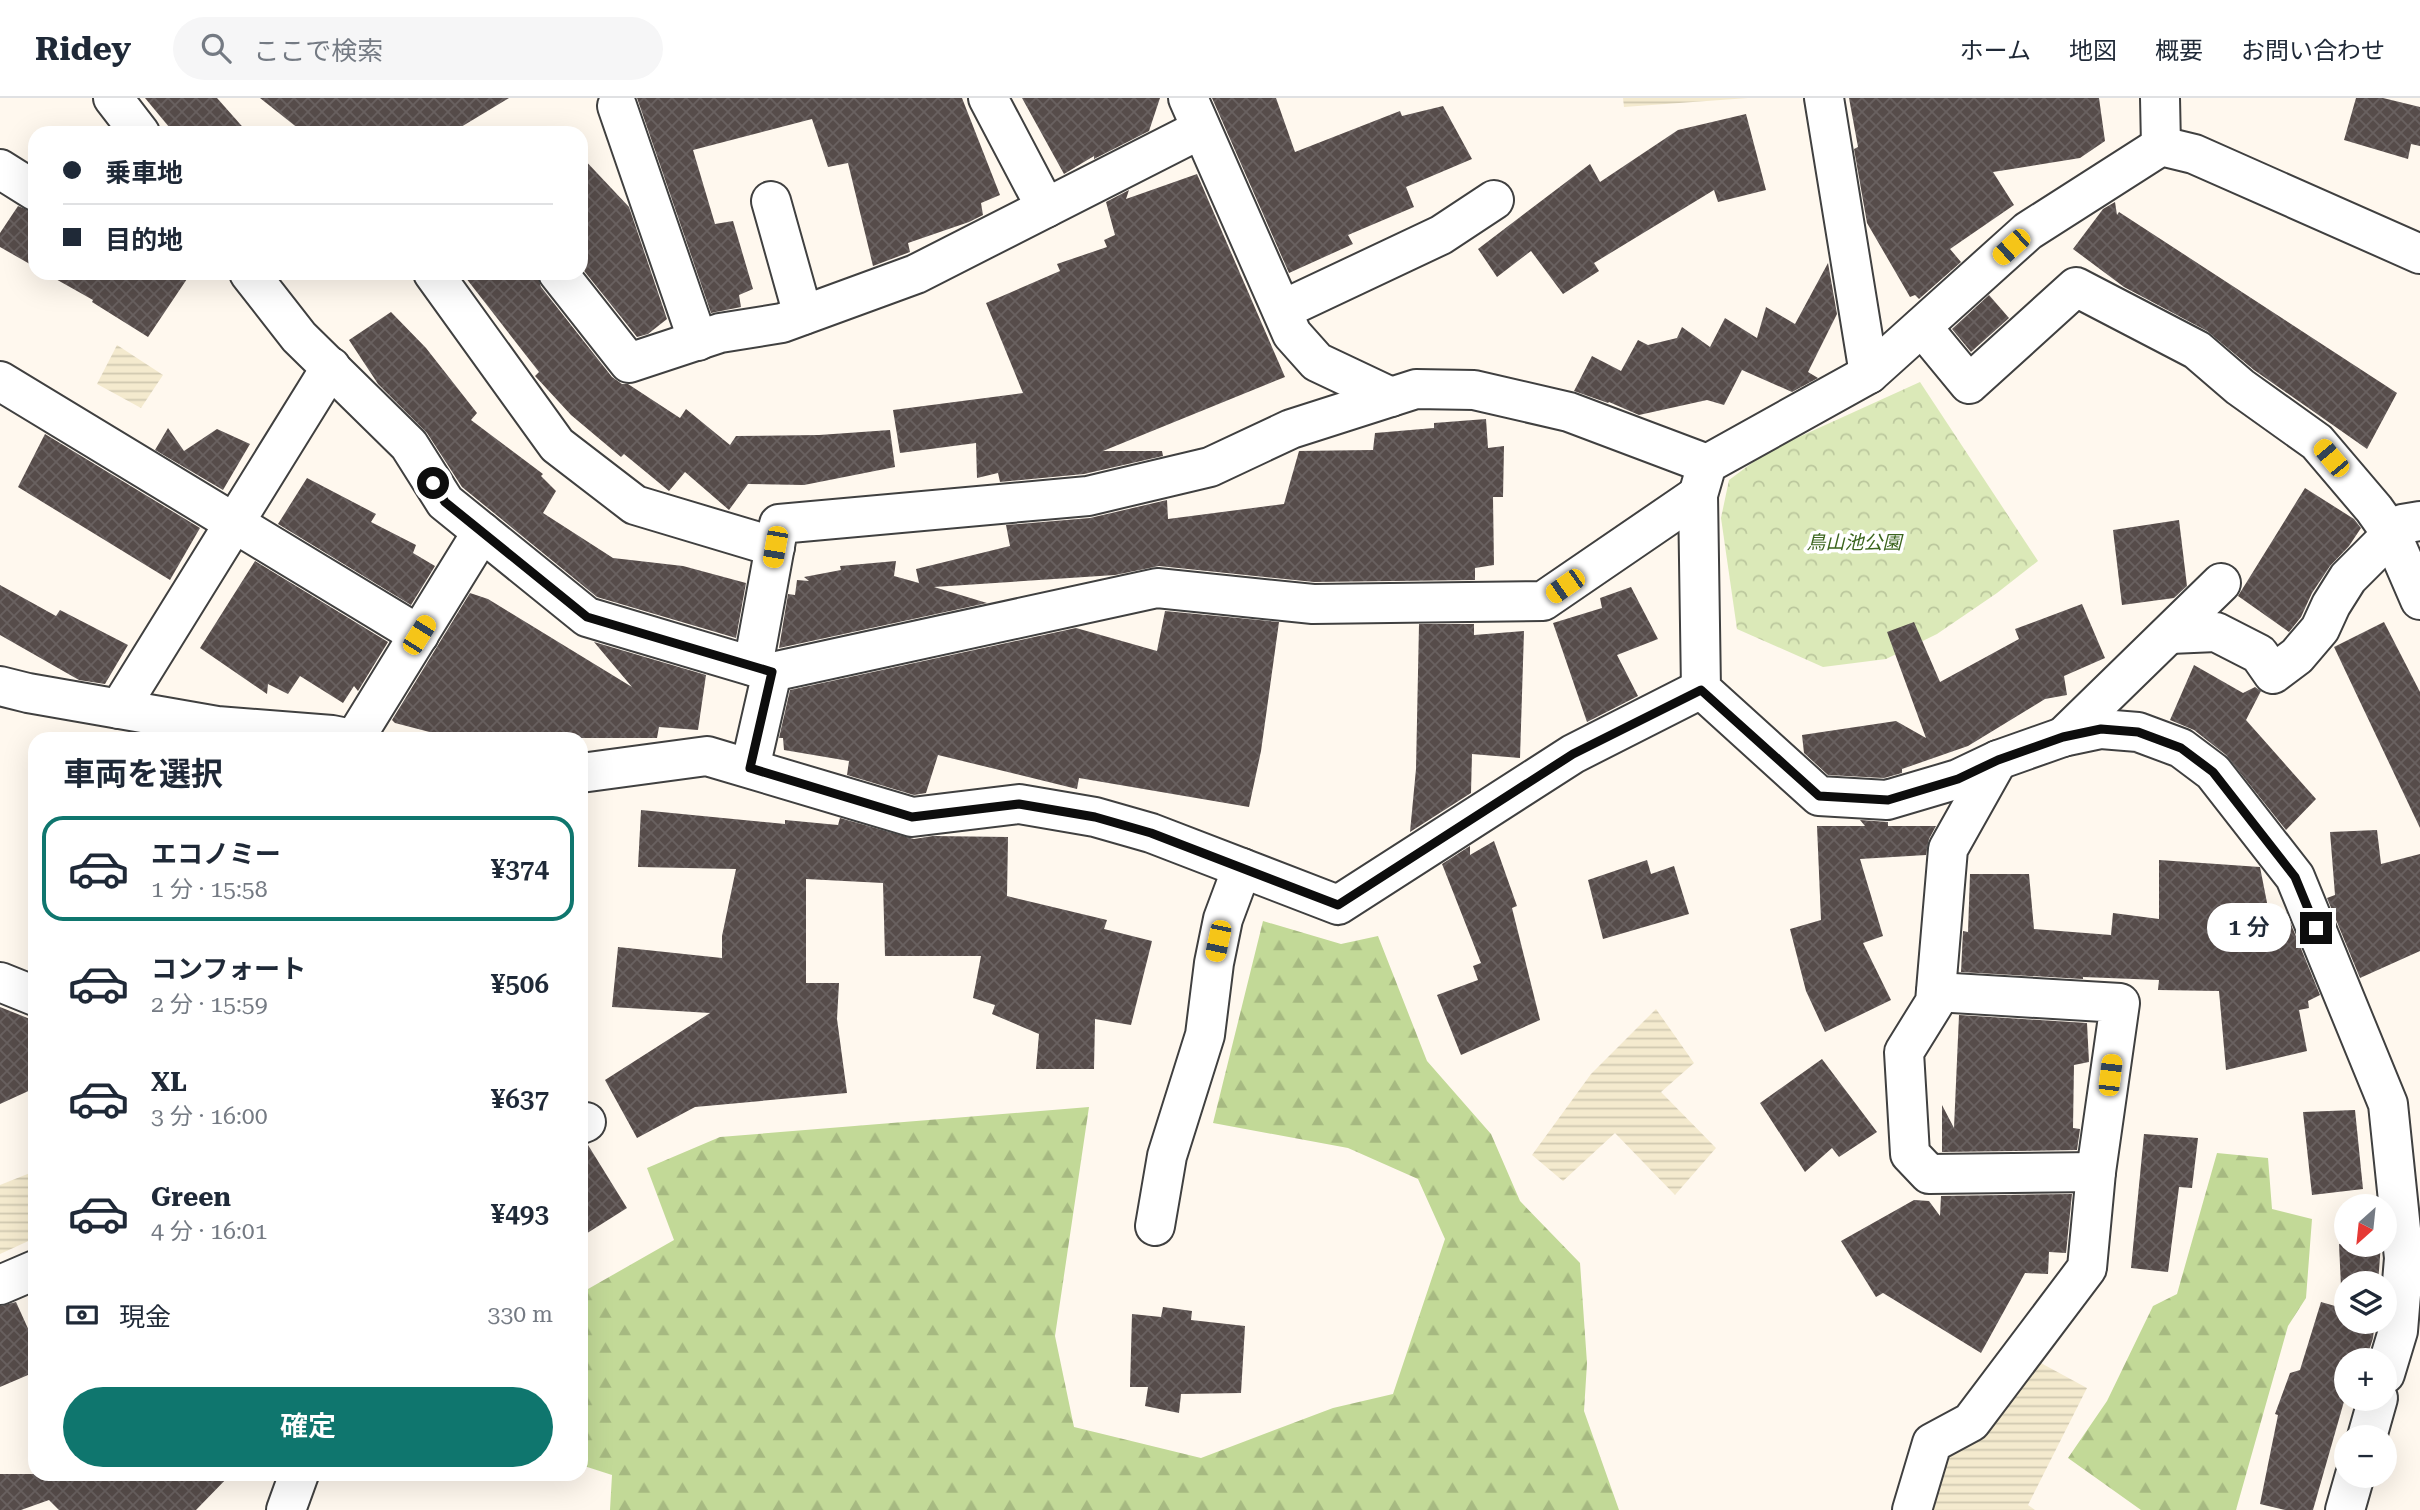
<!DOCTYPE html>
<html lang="ja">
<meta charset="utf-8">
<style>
:root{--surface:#fff;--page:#f6f6f7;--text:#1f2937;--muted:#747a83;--line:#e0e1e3;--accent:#0f766e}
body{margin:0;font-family:"Roboto Serif","Noto Sans JP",serif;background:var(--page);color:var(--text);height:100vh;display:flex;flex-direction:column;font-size:26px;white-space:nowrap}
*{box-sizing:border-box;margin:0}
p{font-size:23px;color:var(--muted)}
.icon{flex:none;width:38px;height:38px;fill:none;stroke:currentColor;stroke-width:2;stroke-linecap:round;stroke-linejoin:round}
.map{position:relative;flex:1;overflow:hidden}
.panel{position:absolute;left:28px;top:634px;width:560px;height:749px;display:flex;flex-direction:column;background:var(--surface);border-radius:21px;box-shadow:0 7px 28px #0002}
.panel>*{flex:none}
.top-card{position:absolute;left:28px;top:28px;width:560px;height:154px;border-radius:21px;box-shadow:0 7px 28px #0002;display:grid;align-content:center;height:154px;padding:0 35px;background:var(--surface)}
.needle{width:46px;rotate:207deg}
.tools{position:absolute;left:2334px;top:1096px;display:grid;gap:14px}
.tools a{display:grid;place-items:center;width:63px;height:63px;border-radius:50%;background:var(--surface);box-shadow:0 7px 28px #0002;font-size:35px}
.end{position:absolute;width:32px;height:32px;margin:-16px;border:9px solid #0d0d0d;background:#fff;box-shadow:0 0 0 4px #fff}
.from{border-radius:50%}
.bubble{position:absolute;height:49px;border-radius:24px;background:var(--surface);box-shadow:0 7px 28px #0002;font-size:23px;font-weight:600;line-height:49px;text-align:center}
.car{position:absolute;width:21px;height:42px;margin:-21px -10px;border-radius:9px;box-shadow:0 0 5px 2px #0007;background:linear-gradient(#f5c518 24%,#345 0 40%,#f5c518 0 76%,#345 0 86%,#f5c518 0)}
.top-card b{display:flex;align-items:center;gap:24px;height:66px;font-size:26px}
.top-card b+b{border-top:2px solid var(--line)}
.top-card i{width:18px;height:18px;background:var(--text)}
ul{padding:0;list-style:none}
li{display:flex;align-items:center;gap:21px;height:105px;margin:0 14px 10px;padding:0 21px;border:4px solid transparent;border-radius:21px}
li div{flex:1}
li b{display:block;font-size:26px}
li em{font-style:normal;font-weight:600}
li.active{border-color:var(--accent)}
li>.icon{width:63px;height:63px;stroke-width:1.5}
h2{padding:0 35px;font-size:32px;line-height:84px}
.pay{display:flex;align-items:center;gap:18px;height:77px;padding:0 35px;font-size:26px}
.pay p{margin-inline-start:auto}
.action{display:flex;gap:14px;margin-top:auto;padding:14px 35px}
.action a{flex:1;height:80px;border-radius:42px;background:var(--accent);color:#fff;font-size:28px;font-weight:600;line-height:80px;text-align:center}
header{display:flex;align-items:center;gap:42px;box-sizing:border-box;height:98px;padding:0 35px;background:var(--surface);border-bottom:2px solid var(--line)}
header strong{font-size:33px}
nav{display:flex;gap:38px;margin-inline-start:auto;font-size:24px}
.search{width:490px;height:63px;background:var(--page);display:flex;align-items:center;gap:18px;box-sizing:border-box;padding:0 24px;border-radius:38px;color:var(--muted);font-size:26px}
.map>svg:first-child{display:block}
.farmland{fill:url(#farmland-rules)}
.forest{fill:url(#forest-firs)}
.park{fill:url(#park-crowns)}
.building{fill:url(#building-cross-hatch)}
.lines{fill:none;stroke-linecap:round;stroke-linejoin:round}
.minor-casing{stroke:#404040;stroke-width:42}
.minor{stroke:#fff;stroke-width:38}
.route{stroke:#0d0d0d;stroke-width:9}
.labels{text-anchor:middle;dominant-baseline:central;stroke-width:7;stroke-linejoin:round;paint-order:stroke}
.park-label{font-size:19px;font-style:italic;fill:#3b651e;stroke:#fff}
</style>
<header>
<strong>Ridey</strong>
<div class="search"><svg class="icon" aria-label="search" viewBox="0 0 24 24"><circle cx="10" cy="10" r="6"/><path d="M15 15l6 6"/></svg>ここで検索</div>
<nav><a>ホーム</a><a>地図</a><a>概要</a><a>お問い合わせ</a></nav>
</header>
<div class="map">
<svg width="2420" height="1412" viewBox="0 0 2420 1412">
<defs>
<pattern id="farmland-rules" width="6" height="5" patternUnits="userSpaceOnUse" patternTransform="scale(1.75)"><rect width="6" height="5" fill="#f4eace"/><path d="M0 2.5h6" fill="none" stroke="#d0c8b0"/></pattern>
<pattern id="forest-firs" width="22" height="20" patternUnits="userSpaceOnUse" patternTransform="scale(1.75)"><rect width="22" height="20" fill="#c2d997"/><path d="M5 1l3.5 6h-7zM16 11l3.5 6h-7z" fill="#a6b981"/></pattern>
<pattern id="park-crowns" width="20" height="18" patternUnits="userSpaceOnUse" patternTransform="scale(1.75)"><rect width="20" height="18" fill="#dbe9b8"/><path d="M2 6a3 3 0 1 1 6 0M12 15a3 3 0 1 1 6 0" fill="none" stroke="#bbc79d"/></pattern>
<pattern id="building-cross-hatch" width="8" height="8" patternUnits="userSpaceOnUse" patternTransform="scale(1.75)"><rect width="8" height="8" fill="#564c4a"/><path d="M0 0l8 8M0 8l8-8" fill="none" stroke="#696160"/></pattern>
</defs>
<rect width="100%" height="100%" fill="#fff8ee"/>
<g class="farmland">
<path d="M 1623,0 L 1748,0 L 1624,9 Z"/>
<path d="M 117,247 L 163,277 L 141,310 L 97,286 Z"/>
<path d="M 1656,911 L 1694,965 L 1661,994 L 1716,1050 L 1675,1097 L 1615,1035 L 1563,1083 L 1532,1057 L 1591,976 Z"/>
<path d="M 35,1073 L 35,1140 L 0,1156 L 0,1087 Z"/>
<path d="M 2039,1264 L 2087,1290 L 2028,1407 L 2035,1412 L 1928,1412 L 1945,1356 Z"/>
</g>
<g class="forest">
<path d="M 1263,823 L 1341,846 L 1378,838 L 1427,963 L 1491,1036 L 1520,1103 L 1580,1165 L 1587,1265 L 1584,1313 L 1619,1412 L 610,1412 L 612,1377 L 581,1367 L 581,1195 L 674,1142 L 647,1070 L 720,1039 L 1089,1009 L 1055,1238 L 1074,1329 L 1201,1360 L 1333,1310 L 1393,1296 L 1445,1141 L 1418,1081 L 1348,1050 L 1213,1025 Z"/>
<path d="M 2217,1055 L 2268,1060 L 2272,1111 L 2312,1121 L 2306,1200 L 2288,1228 L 2236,1412 L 2141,1412 L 2068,1360 L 2107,1303 L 2153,1208 L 2177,1196 Z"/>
</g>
<path class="park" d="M 1920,284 L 2038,463 L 1997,495 L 1937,536 L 1886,561 L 1823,569 L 1737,531 L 1721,420 L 1729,382 L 1768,353 Z"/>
<g class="building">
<path d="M 145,0 L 217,0 L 248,35 L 174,35 Z"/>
<path d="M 260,0 L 509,0 L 451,35 L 304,35 Z"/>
<path d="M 637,0 L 962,0 L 1000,97 L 981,105 L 983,117 L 969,124 L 908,145 L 910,154 L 873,168 L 848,65 L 828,69 L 812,21 L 693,52 L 715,126 L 733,123 L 753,191 L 739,197 L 741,209 L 711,215 Z"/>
<path d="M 1022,0 L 1160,0 L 1149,33 L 1094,61 L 1094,58 L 1064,76 Z"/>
<path d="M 1212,0 L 1276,0 L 1295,54 L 1400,13 L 1402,18 L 1443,8 L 1472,61 L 1406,89 L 1414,109 L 1348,137 L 1353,146 L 1289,175 Z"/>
<path d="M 1849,0 L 2099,0 L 2105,43 L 2080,60 L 1993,74 L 2014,107 L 1950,151 L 1961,164 L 1919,201 L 1915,197 L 1910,199 L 1867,125 L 1854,51 L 1858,49 Z"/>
<path d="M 2356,0 L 2383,0 L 2420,9 L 2420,48 L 2411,46 L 2408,61 L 2344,42 Z"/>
<path d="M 1746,16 L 1766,92 L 1718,104 L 1714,92 L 1594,165 L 1599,173 L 1563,196 L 1531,153 L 1497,179 L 1478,151 L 1590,66 L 1600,84 L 1678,32 Z"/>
<path d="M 581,58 L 629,109 L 667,221 L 648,236 L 637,239 L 581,169 Z"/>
<path d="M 1197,76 L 1285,279 L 1103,353 L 1162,353 L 1163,358 L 1084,376 L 1000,384 L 998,375 L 977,380 L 976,345 L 900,355 L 893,312 L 1023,295 L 986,205 L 1060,173 L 1057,166 L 1107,149 L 1104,142 L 1115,137 L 1106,104 L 1129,92 L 1126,101 Z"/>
<path d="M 2115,104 L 2117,117 L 2119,114 L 2397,295 L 2367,351 L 2254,272 L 2207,233 L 2124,189 L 2073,151 L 2103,111 Z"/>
<path d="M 18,108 L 35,115 L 35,169 L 0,149 L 0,135 Z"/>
<path d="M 1828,165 L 1837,216 L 1808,274 L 1818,280 L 1792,294 L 1742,272 L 1724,307 L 1707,302 L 1639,317 L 1609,304 L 1608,305 L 1574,293 L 1592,258 L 1621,273 L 1638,242 L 1648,247 L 1677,240 L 1682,229 L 1710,249 L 1725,220 L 1757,240 L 1766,209 L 1795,226 Z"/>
<path d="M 45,175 L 191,175 L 148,239 L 92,204 L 93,202 Z"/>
<path d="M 462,175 L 537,175 L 541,189 L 612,279 L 622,286 L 628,286 L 680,320 L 686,311 L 730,347 L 736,338 L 819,337 L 890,332 L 895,369 L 804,387 L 748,386 L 729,412 L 685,374 L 669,393 L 624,356 L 621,359 L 571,317 L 535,278 L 539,274 Z"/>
<path d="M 1989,197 L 2009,220 L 1971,254 L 1952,231 Z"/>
<path d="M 391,214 L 426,250 L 477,315 L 471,322 L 543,376 L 541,378 L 556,393 L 543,415 L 613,460 L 683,468 L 746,485 L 736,540 L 597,499 L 462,389 L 427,335 L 378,286 L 349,242 Z"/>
<path d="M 1486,321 L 1488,350 L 1504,348 L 1503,399 L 1493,399 L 1494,467 L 1475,470 L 1475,482 L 1314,484 L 1159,468 L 1115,477 L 934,489 L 987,505 L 779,550 L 788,496 L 795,497 L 797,482 L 809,483 L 804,479 L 841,472 L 840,468 L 896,463 L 894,478 L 919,485 L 916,471 L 1010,448 L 1006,427 L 1090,420 L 1167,402 L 1168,421 L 1284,406 L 1299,353 L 1373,352 L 1375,335 L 1434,330 L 1434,325 Z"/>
<path d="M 168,330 L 184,353 L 217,331 L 250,346 L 223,392 L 155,352 Z"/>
<path d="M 45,336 L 200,430 L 170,482 L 18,389 Z"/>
<path d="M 307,380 L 376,416 L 371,424 L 416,447 L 413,455 L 435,468 L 411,507 L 278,426 Z"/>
<path d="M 2305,390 L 2354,421 L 2361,430 L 2349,448 L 2330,468 L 2312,495 L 2301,519 L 2289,534 L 2238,498 Z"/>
<path d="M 2179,422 L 2187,488 L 2174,500 L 2122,507 L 2113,432 Z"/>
<path d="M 255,463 L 388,544 L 358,593 L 354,588 L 343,605 L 300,578 L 288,596 L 268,586 L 267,596 L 200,550 Z"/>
<path d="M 0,487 L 56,518 L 60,512 L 128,547 L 105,586 L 79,582 L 0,537 Z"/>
<path d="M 1631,489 L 1658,541 L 1617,557 L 1638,598 L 1587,624 L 1553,525 L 1602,510 L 1600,500 Z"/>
<path d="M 470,495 L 488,501 L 632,589 L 594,544 L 706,577 L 698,632 L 659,629 L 657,640 L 493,640 L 447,635 L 445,638 L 395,625 L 392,622 Z"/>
<path d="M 2082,506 L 2105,560 L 2064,578 L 2067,597 L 2045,601 L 1968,648 L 1902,671 L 1902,675 L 1884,680 L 1828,677 L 1804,655 L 1802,637 L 1896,623 L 1926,640 L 1887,534 L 1914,524 L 1940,584 L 2019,541 L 2015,531 Z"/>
<path d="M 1165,513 L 1279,524 L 1261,653 L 1249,709 L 1079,680 L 1077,691 L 938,657 L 926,695 L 914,697 L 847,677 L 849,663 L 784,652 L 783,640 L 779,640 L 790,592 L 1076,530 L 1157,553 Z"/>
<path d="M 2384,524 L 2420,594 L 2420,730 L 2334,549 Z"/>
<path d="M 1419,526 L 1474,526 L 1474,537 L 1524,533 L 1520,660 L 1472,656 L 1471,695 L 1410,734 L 1416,671 Z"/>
<path d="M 2194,567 L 2243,595 L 2255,589 L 2261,593 L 2246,622 L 2316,701 L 2286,732 L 2226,657 L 2194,632 L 2170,622 Z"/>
<path d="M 641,712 L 785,726 L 785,722 L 838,727 L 840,720 L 914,741 L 933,738 L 1008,739 L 1007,798 L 1107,822 L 1104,831 L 1152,843 L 1131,927 L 1095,921 L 1094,971 L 1036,971 L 1039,936 L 992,916 L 995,907 L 973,900 L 981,858 L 885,858 L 883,785 L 806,781 L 806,885 L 839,885 L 837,921 L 847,995 L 695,1009 L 637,1040 L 605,982 L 710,915 L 612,909 L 618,849 L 722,860 L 722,838 L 736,771 L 638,769 Z"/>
<path d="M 1860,722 L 1888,724 L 1888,728 L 1936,728 L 1929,741 L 1926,757 L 1860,761 L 1883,838 L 1863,845 L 1891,902 L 1825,934 L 1806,893 L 1790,831 L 1821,822 L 1817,728 L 1865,728 Z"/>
<path d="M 2377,732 L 2381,766 L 2420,756 L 2420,853 L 2360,880 L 2327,800 L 2335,797 L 2330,734 Z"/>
<path d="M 1494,743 L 1517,808 L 1512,810 L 1540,922 L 1461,957 L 1437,897 L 1478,882 L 1473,868 L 1481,865 L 1442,766 L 1470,748 L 1470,757 Z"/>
<path d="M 1647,762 L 1651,776 L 1674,768 L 1689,816 L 1603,841 L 1588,782 Z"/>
<path d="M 2159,762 L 2260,769 L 2270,820 L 2286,814 L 2320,897 L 2308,903 L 2309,910 L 2299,912 L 2307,953 L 2226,972 L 2219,893 L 2158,892 L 2159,882 L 2083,879 L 2083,881 L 1961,874 L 1963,833 L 1968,834 L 1970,776 L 2029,776 L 2034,831 L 2111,837 L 2113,815 L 2159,821 Z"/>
<path d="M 0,909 L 35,923 L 35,990 L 0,1006 Z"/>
<path d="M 1959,917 L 2087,925 L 2089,964 L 2074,967 L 2073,1030 L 2080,1031 L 2077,1052 L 1942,1054 L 1942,1007 L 1954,1030 Z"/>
<path d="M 1822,961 L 1877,1034 L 1839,1059 L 1832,1050 L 1805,1074 L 1760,1005 Z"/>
<path d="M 2355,1012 L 2363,1091 L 2312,1097 L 2303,1014 Z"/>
<path d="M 2144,1036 L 2198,1040 L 2192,1090 L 2179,1089 L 2168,1174 L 2131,1170 Z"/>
<path d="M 581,1047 L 588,1047 L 627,1110 L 581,1139 Z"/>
<path d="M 2072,1096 L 2066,1155 L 2049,1154 L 2048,1176 L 2025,1175 L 1981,1255 L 1883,1195 L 1876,1199 L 1841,1143 L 1914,1102 L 1929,1103 L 1940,1118 L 1941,1098 Z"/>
<path d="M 2339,1146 L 2381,1146 L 2378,1185 L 2347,1185 L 2347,1223 L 2375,1223 L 2373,1240 L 2366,1262 L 2347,1262 L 2347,1293 L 2313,1412 L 2285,1412 L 2260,1406 L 2278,1317 L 2275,1316 L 2290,1275 L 2300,1272 L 2321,1204 L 2342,1210 Z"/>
<path d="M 16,1204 L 35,1246 L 35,1274 L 0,1289 L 0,1208 Z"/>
<path d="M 1163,1209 L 1192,1213 L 1191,1222 L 1245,1228 L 1241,1295 L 1181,1296 L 1179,1315 L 1145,1308 L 1148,1289 L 1130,1289 L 1132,1216 L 1161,1219 Z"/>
<path d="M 0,1376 L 231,1376 L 196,1412 L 59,1412 L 49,1402 L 21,1412 L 0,1412 Z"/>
</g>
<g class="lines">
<defs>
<g id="minor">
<path d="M 113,0 L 140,35"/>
<path d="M 988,0 L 1046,110"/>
<path d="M 1188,0 L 1292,236 L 1317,264 L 1391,299"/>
<path d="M 1824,0 L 1869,276"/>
<path d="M 2160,0 L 2161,48"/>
<path d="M 617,8 L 698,243"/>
<path d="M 0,71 L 35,93"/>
<path d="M 771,103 L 803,217"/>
<path d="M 249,175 L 299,239 L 409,347 L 445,404 L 587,519 L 772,574 L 1157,490 L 1313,506 L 1543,503 L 1698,397"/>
<path d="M 433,175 L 557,347 L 635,407 L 775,449"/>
<path d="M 558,175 L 629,265 L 720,235 L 782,225 L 916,176 L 1201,31"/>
<path d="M 1282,212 L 1441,137 L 1494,102"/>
<path d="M 1922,229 L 1969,286 L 2076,189 L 2197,252 L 2240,289 L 2317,344 L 2374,411 L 2391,435 L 2420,502"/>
<path d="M 0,283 L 419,537"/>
<path d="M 2170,536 L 2216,534 L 2259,556 L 2273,576 L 2297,558 L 2320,531 L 2331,507 L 2348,480 L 2402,426 L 2420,423"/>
<path d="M 753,568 L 779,426 L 1088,398 L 1210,369 L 1291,331 L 1416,291 L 1474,292 L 1569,314 L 1707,366"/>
<path d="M 0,588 L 28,595 L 217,628 L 332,637 L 347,640"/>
<path d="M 119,611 L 331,269"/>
<path d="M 2063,639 L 2221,485"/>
<path d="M 355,640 L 482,434"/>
<path d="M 1998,662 L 1948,751 L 1935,904 L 1904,954 L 1910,1056 L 1929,1076 L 2096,1074"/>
<path d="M 750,670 L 772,574"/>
<path d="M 581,675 L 707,658 L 912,719 L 1019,706 L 1095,719 L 1151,735 L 1338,807 L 1573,656 L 1701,591"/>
<path d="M 0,884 L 35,898"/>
<path d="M 581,1026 L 586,1024"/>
<path d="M 1155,1128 L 1167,1058 L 1205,937 L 1214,865 L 1223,821 L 1242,770"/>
<path d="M 0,1187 L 35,1172"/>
<path d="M 2385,1276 L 2398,1233 L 2404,1160 L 2388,1006 L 2295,779 L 2213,674 L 2181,650 L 2138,634 L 2101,631 L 2063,639 L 1998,662 L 1958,681 L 1887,702 L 1819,698 L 1701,591 L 1698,397 L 1707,366 L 1869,276 L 2028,133 L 2161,48 L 2194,56 L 2420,156"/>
<path d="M 2367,1339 L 2378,1300"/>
<path d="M 286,1412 L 299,1376"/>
<path d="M 1912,1412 L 1932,1345 L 1971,1324 L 2087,1170 L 2096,1074 L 2120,905 L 1936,894"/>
<path d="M 2345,1412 L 2355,1377"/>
</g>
</defs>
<use href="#minor" class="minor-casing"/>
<use href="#minor" class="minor"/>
</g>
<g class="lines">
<path class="route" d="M 433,385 L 445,404 L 587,519 L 772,574 L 750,670 L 912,719 L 1019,706 L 1095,719 L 1151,735 L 1338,807 L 1573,656 L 1701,592 L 1819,698 L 1888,702 L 1958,681 L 1998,662 L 2063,639 L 2101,631 L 2138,634 L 2181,650 L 2213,674 L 2295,779 L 2316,830"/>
</g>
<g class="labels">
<g class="park-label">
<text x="1854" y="444">鳥山池公園</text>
</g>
</g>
</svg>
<div class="tools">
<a><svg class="needle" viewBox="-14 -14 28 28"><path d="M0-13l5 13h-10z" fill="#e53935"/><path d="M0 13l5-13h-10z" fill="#747a83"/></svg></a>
<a><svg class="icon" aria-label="layers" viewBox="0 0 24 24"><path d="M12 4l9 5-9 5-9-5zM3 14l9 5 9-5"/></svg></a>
<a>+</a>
<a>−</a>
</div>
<i class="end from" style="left:433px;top:385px"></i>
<i class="end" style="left:2316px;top:830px"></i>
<div class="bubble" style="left:2207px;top:805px;width:84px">1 分</div>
<i class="car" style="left:2011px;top:149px;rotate:228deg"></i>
<i class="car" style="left:2331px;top:360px;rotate:320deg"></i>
<i class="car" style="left:775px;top:449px;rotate:190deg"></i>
<i class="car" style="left:1565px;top:488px;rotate:235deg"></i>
<i class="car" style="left:419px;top:537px;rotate:32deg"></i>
<i class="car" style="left:1218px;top:843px;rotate:192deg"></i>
<i class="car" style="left:2110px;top:977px;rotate:7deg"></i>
<div class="top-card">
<b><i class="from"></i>乗車地</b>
<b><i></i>目的地</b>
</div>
<section class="panel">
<h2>車両を選択</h2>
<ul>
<li class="active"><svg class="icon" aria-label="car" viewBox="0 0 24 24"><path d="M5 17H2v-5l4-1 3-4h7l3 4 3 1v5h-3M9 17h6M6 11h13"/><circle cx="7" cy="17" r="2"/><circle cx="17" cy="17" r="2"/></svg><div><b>エコノミー</b><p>1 分 · 15:58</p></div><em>¥374</em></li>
<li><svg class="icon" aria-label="car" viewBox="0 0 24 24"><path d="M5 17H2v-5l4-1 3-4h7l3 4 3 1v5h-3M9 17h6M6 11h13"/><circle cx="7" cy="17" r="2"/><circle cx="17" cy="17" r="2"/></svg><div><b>コンフォート</b><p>2 分 · 15:59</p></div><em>¥506</em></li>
<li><svg class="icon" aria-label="car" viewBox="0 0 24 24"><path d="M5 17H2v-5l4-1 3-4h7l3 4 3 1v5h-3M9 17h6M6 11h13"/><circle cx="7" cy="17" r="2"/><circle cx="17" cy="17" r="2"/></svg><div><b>XL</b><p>3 分 · 16:00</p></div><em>¥637</em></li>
<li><svg class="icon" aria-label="car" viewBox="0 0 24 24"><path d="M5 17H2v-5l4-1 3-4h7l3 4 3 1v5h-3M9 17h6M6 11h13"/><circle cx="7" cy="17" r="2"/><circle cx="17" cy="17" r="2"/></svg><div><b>Green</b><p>4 分 · 16:01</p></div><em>¥493</em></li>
</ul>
<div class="pay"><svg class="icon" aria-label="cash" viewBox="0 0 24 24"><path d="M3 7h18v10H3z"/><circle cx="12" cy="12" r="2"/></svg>現金<p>330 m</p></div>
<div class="action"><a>確定</a></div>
</section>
</div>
